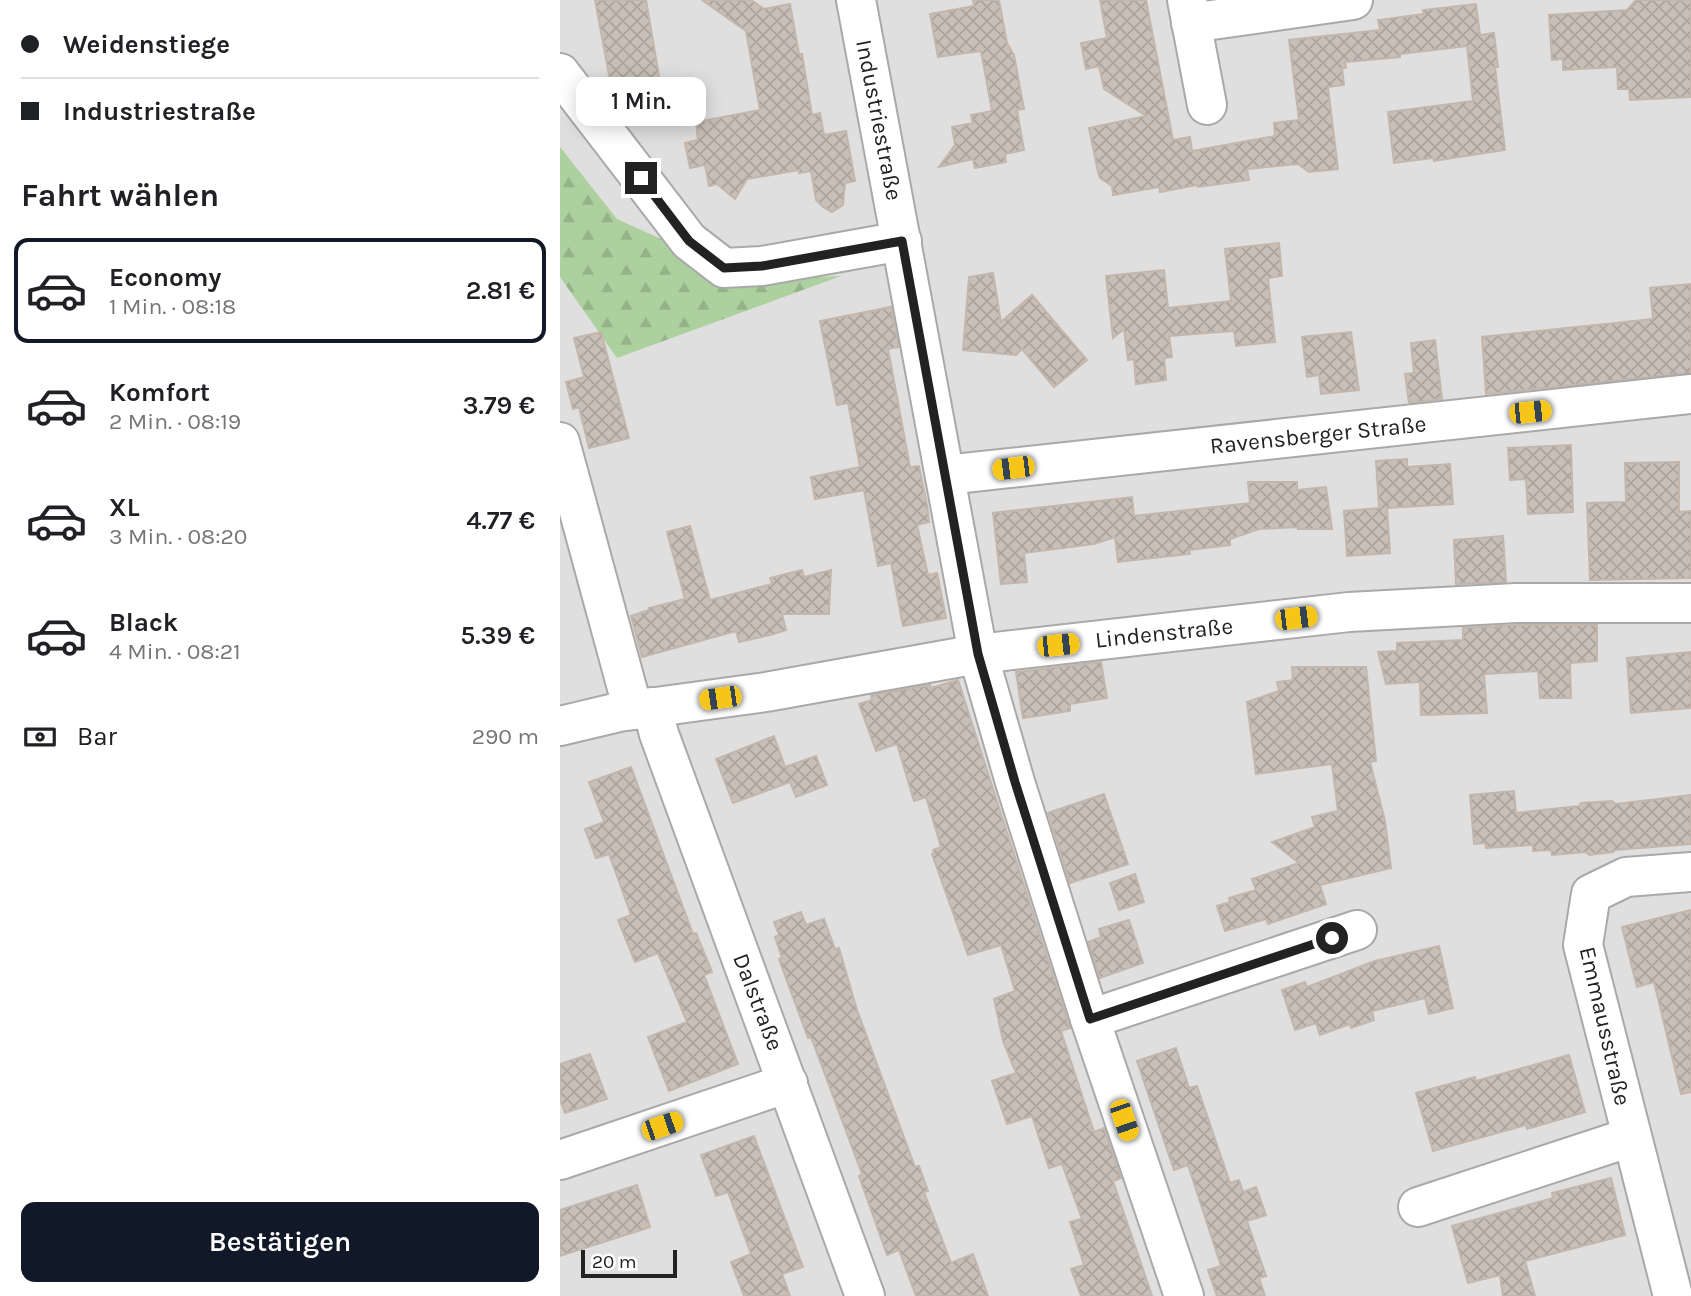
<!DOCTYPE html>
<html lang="de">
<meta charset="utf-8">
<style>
:root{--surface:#fff;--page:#f2f2f2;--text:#202124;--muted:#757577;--line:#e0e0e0;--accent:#111827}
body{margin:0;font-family:Karla,sans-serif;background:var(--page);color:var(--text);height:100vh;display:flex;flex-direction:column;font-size:26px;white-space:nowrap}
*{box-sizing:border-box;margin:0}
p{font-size:23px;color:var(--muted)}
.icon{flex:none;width:38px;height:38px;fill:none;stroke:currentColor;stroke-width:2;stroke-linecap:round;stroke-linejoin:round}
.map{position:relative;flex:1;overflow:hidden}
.side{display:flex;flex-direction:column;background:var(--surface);width:560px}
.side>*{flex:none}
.banner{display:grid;align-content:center;height:154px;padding:0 21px;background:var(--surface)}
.scale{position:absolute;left:21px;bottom:18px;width:96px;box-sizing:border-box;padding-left:7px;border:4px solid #222;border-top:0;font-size:19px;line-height:24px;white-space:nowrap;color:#222;-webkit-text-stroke:5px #fff;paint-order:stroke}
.end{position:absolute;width:32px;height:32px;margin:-16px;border:9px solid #222;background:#fff;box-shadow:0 0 0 4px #fff}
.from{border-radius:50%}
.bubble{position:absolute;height:49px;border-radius:14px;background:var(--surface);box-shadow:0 4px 18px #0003;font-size:23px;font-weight:600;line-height:49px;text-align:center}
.car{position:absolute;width:21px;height:42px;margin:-21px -10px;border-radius:9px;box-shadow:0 0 5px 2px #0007;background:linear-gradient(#f5c518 24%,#345 0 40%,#f5c518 0 76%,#345 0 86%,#f5c518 0)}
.banner b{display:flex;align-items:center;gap:24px;height:66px;font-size:26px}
.banner b+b{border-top:2px solid var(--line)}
.banner i{width:18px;height:18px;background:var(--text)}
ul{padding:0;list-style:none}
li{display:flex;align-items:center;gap:21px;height:105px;margin:0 14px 10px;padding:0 7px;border:4px solid transparent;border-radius:14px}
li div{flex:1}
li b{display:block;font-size:26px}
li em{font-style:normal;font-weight:600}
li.selected{border-color:var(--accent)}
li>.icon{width:63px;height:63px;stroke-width:1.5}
h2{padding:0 21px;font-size:32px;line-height:84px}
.pay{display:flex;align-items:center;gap:18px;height:77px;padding:0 21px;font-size:26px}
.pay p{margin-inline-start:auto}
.action{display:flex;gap:14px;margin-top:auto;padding:14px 21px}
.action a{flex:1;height:80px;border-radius:14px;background:var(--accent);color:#fff;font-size:28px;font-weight:600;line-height:80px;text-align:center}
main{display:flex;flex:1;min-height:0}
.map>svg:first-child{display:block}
.residential{fill:#e0dfdf}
.forest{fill:url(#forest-firs)}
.building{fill:url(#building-cross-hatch);stroke:#c4b6ab;stroke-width:2}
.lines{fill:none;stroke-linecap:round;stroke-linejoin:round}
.minor-casing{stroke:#a9a9a9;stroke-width:42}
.minor{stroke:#fff;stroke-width:38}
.route{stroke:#222;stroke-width:9}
.labels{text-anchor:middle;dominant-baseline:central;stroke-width:5;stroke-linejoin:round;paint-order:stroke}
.street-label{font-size:23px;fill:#222;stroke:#fff}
</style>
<main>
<section class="side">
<div class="banner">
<b><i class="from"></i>Weidenstiege</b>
<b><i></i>Industriestraße</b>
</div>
<h2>Fahrt wählen</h2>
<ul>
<li class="selected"><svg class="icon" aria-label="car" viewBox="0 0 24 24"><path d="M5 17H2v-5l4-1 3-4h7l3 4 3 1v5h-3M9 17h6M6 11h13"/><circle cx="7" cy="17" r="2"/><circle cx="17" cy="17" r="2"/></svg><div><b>Economy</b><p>1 Min. · 08:18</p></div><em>2.81 €</em></li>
<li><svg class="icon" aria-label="car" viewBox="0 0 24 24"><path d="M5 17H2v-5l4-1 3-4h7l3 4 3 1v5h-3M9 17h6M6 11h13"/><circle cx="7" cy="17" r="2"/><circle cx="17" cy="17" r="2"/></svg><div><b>Komfort</b><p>2 Min. · 08:19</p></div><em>3.79 €</em></li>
<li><svg class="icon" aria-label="car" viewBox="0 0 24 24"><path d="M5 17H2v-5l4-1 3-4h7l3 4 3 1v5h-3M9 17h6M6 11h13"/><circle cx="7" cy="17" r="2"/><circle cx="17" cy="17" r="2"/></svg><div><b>XL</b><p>3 Min. · 08:20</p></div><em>4.77 €</em></li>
<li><svg class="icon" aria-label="car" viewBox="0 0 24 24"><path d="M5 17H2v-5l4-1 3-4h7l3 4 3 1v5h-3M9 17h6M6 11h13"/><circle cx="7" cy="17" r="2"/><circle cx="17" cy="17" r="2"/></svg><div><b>Black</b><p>4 Min. · 08:21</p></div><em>5.39 €</em></li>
</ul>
<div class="pay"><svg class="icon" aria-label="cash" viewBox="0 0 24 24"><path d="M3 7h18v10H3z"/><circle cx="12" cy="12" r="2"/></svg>Bar<p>290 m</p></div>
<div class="action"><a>Bestätigen</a></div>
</section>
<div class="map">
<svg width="1131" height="1296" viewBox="0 0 1131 1296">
<defs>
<pattern id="forest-firs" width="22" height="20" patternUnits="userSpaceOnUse" patternTransform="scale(1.75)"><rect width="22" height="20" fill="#add19e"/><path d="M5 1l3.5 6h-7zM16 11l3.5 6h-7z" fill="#95b388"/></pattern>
<pattern id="building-cross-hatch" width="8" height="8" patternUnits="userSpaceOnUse" patternTransform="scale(1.75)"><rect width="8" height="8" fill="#c7bfb8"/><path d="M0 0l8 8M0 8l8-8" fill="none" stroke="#aba49e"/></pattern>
</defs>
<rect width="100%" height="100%" fill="#f2efe9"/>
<rect class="residential" x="0" y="0" width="1131" height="1296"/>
<path class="forest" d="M 0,147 L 57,219 L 165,268 L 206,279 L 281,276 L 57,358 L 0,277 Z"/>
<g class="building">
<path d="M 35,0 L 86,0 L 100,82 L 52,91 Z"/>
<path d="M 142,0 L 191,0 L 204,9 L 230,4 L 239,54 L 242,54 L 252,115 L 260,113 L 264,135 L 286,131 L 295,181 L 285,183 L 283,205 L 272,212 L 263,207 L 256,200 L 251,171 L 239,173 L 239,170 L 187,179 L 175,199 L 157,184 L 149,186 L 145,165 L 130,168 L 125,143 L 138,140 L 136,122 L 200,110 L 186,31 Z"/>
<path d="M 413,0 L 439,0 L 447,43 L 454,55 L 464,109 L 457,110 L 464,150 L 445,154 L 446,162 L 415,168 L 413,159 L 379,167 L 395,145 L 392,127 L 413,123 L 411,115 L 432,111 L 421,51 L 378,57 L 370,14 L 414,6 Z"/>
<path d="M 540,0 L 586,0 L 613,140 L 630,137 L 632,151 L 715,136 L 714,123 L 739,120 L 729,40 L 820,30 L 818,20 L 864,14 L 863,10 L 916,4 L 920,35 L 934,33 L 938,67 L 935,67 L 945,150 L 874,161 L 873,158 L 834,163 L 828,112 L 913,101 L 907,46 L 840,54 L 840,57 L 785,62 L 786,68 L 782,68 L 784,85 L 768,87 L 778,169 L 749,172 L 738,164 L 687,169 L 689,180 L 638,187 L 637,185 L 600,192 L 599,187 L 553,195 L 552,186 L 540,178 L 538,172 L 529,128 L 586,116 L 544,89 L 539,66 L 526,69 L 521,43 L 547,38 Z"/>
<path d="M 1076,0 L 1131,0 L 1131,97 L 1070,100 L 1069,89 L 1058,89 L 1057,67 L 1003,70 L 1003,59 L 992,60 L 989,15 L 1067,10 Z"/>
<path d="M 719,243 L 722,276 L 708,278 L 715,342 L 676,346 L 674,331 L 609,336 L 612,357 L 604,358 L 606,380 L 576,384 L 574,359 L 568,360 L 564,329 L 553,338 L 546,276 L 604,270 L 608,308 L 671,301 L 665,249 Z"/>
<path d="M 433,273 L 441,322 L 472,295 L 527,360 L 494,387 L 462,349 L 456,355 L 403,350 L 409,277 Z"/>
<path d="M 1131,284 L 1131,373 L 926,394 L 922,337 L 1093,319 L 1090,288 Z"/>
<path d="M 331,307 L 339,347 L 328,349 L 350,467 L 359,466 L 367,505 L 369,522 L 357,525 L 368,575 L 377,573 L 386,618 L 343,626 L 331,563 L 318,566 L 304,490 L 255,499 L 251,477 L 300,467 L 288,403 L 277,405 L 260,321 Z"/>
<path d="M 41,332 L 69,438 L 29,448 L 19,407 L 13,409 L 6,382 L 24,377 L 14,338 Z"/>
<path d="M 791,332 L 799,390 L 761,394 L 759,375 L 747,377 L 742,337 Z"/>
<path d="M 875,340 L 882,399 L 849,403 L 845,374 L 854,373 L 851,343 Z"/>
<path d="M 1011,445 L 1013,512 L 968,514 L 966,479 L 950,480 L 948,448 Z"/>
<path d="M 847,459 L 847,467 L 890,464 L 893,504 L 827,508 L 830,553 L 787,556 L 784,511 L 819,508 L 816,461 Z"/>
<path d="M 1119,462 L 1119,512 L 1131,511 L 1131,578 L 1030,580 L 1027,503 L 1066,502 L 1065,463 Z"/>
<path d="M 688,482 L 737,482 L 737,490 L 766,487 L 772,529 L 738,529 L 738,527 L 699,529 L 670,539 L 670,545 L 629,550 L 630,554 L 558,562 L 555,537 L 534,544 L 464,553 L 467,582 L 441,584 L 433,513 L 572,497 L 574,516 L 690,503 Z"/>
<path d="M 130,526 L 150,600 L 212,584 L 210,578 L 242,570 L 244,577 L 271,570 L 269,614 L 222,614 L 226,630 L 210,635 L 179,642 L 176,631 L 82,657 L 71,616 L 89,610 L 89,608 L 125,599 L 107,532 Z"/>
<path d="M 943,536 L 946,582 L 896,584 L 894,540 Z"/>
<path d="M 957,625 L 1037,625 L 1037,661 L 1010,663 L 1011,698 L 980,698 L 978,671 L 924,674 L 927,713 L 861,715 L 860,682 L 826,684 L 818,652 L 837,651 L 837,643 L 903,640 L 903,628 Z"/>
<path d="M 1131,652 L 1131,708 L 1071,713 L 1067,658 Z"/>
<path d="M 541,662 L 547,698 L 510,704 L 510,711 L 463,718 L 456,672 Z"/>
<path d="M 732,667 L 806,667 L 816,761 L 810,762 L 825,821 L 831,868 L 760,885 L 766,904 L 708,924 L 706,919 L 665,931 L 657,906 L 670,902 L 669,898 L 696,890 L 692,879 L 739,863 L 712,842 L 755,827 L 752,817 L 778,811 L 772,764 L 696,774 L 687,702 L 719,691 L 717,682 L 733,680 Z"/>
<path d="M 398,680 L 510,1028 L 501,1031 L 534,1132 L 544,1128 L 561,1178 L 553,1181 L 592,1296 L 521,1296 L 511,1269 L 524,1265 L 510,1222 L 522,1219 L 502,1164 L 489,1168 L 472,1116 L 447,1124 L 432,1081 L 456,1073 L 443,1041 L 434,999 L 455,991 L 441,945 L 408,955 L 372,854 L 374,853 L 373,850 L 381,847 L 366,797 L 354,801 L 337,744 L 316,751 L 299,704 L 312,700 L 311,695 L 370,685 L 371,688 Z"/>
<path d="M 214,736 L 225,767 L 256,756 L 267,785 L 236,797 L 230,782 L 173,803 L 156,759 Z"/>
<path d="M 71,767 L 133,934 L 136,933 L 152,972 L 144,975 L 178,1064 L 109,1091 L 88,1037 L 127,1022 L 98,953 L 75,962 L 58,920 L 71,915 L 49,854 L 36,858 L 25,829 L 44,822 L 29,782 Z"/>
<path d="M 954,791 L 956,813 L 1019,806 L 1021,803 L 1052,801 L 1056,804 L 1131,795 L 1131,844 L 1055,850 L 1053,852 L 1029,855 L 1026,852 L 992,855 L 991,850 L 973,851 L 973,845 L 926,848 L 925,843 L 914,844 L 910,795 Z"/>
<path d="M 544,794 L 568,864 L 510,883 L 488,813 Z"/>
<path d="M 575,874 L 584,902 L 559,910 L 550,883 Z"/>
<path d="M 1131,910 L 1131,1092 L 1121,1094 L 1094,982 L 1077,987 L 1062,927 Z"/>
<path d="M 241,912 L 246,925 L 264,919 L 275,949 L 279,948 L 297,1010 L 355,1167 L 359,1166 L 368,1191 L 364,1192 L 391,1263 L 413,1254 L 428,1296 L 356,1296 L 339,1250 L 327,1255 L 299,1176 L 302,1174 L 251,1037 L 248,1038 L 219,959 L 222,958 L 215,937 L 219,935 L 214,922 Z"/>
<path d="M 569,920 L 583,963 L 540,978 L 528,942 L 541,937 L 539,929 Z"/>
<path d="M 879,946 L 893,1008 L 869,1014 L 865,998 L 812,1011 L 814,1020 L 791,1028 L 790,1024 L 760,1035 L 756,1023 L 735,1030 L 722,990 L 745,982 L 747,987 L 815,961 Z"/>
<path d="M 616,1048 L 629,1088 L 637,1086 L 670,1183 L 679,1180 L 683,1192 L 696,1187 L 706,1215 L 687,1221 L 706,1276 L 699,1278 L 705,1296 L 657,1296 L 648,1270 L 661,1266 L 628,1165 L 614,1170 L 577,1061 Z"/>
<path d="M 30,1054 L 47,1099 L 5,1113 L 0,1100 L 0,1064 Z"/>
<path d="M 1009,1055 L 1025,1112 L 967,1129 L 966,1125 L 873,1151 L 856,1093 L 915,1077 L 916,1081 Z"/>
<path d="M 194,1136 L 243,1267 L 222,1274 L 230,1296 L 184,1296 L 171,1262 L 191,1254 L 168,1192 L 156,1196 L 141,1155 Z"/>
<path d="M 1051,1178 L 1065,1235 L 965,1261 L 975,1296 L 943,1296 L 940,1275 L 908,1283 L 892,1226 L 993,1198 L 992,1193 Z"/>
<path d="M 77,1185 L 90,1227 L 0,1256 L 0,1210 Z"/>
</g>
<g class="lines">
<defs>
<g id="minor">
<path d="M 296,0 L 418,654 L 455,782 L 530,1019 L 624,1296"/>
<path d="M 627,0 L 647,105"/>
<path d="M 631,23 L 793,0"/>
<path d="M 0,73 L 129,241 L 164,268 L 202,266 L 342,241"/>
<path d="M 0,442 L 73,710"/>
<path d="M 385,475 L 1131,394"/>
<path d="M 92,707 L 99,734 L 305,1296"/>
<path d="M 0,726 L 59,712 L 206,692 L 418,654 L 789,612 L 956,603 L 1131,603"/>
<path d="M 530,1019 L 797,930"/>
<path d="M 0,1160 L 228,1083"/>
<path d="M 858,1207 L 1071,1137"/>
<path d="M 1113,1296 L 1023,945 L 1031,894 L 1066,877 L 1131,872"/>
</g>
</defs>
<use href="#minor" class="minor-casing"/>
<use href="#minor" class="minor"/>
</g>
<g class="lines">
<path class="route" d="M 81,178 L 129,241 L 164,268 L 202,266 L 342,241 L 418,654 L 455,782 L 530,1019 L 772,938"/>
</g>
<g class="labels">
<g class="street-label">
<text transform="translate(319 120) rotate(79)">Industriestraße</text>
<text transform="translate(758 435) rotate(-6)">Ravensberger Straße</text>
<text transform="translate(604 633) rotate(-6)">Lindenstraße</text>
<text transform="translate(198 1002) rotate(69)">Dalstraße</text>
<text transform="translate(1045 1026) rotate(77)">Emmausstraße</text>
</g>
</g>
</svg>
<div class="scale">20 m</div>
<i class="end from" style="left:772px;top:938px"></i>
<i class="end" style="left:81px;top:178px"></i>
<div class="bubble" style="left:16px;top:77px;width:130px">1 Min.</div>
<i class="car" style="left:970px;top:412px;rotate:84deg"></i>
<i class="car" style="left:453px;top:468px;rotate:263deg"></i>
<i class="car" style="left:736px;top:618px;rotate:83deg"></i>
<i class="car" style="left:498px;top:645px;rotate:84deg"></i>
<i class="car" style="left:160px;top:698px;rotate:262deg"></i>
<i class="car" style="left:564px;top:1120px;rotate:161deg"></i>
<i class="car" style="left:102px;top:1126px;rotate:71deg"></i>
</div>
</main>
